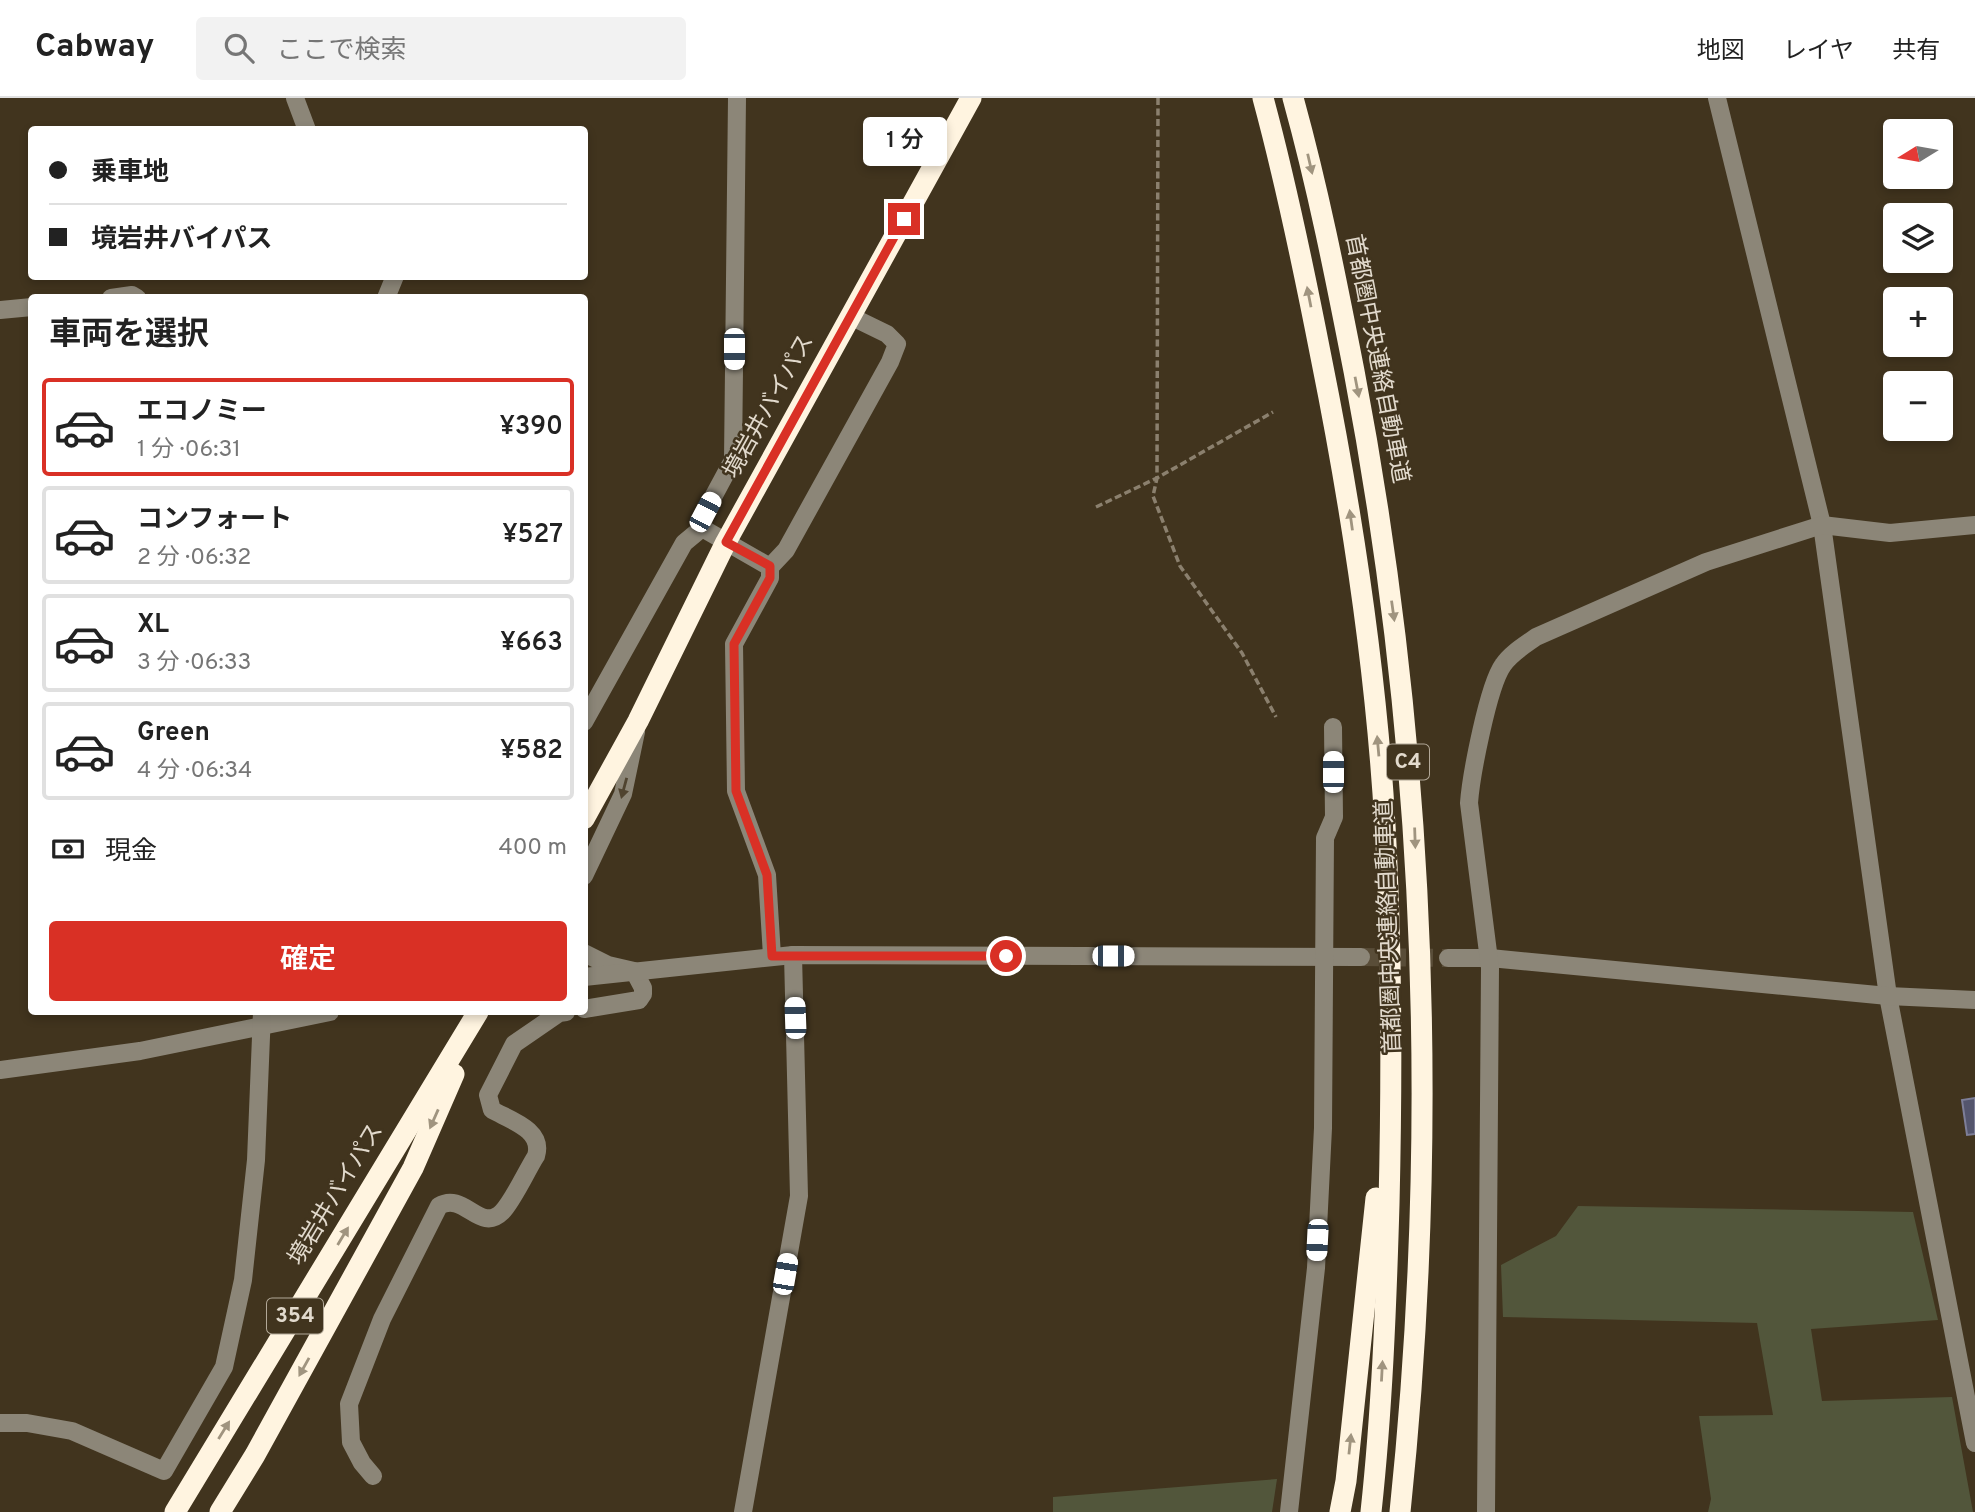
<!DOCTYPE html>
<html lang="ja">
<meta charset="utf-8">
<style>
:root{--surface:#fff;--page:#f2f2f2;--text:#222;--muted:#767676;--line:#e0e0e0;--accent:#d93025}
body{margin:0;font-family:Overpass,"Noto Sans JP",sans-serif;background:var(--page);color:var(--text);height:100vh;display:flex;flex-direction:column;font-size:26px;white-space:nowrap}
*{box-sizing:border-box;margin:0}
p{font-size:23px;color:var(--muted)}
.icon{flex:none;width:38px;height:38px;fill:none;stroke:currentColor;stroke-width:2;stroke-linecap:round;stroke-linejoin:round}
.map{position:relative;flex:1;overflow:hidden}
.panel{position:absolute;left:28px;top:196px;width:560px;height:721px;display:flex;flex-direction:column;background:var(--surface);border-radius:7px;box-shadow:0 4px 10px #0003}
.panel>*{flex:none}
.banner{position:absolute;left:28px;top:28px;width:560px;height:154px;border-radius:7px;box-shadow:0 4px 10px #0003;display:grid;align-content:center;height:154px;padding:0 21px;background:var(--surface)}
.needle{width:46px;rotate:259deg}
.tools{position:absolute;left:1883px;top:21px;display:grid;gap:14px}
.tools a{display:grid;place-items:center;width:70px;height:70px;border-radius:7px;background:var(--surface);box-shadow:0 4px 10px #0003;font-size:35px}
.end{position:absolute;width:32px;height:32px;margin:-16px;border:9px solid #d93025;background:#fff;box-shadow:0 0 0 4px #fff}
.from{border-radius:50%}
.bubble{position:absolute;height:49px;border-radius:7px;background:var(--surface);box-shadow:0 4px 10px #0003;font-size:23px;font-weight:600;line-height:49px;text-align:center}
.car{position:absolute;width:21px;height:42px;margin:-21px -10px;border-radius:9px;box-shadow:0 0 5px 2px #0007;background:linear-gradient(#fff 24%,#345 0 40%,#fff 0 76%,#345 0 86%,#fff 0)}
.banner b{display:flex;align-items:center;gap:24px;height:66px;font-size:26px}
.banner b+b{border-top:2px solid var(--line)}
.banner i{width:18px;height:18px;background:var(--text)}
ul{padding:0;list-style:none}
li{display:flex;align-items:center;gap:21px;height:98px;margin:0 14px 10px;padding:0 7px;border:4px solid var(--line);border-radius:7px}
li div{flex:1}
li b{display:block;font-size:26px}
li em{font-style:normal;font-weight:600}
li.active{border-color:var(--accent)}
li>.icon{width:63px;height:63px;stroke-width:1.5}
h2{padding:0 21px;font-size:32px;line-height:84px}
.pay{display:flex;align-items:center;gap:18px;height:77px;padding:0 21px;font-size:26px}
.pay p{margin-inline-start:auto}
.action{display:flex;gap:14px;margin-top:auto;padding:14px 21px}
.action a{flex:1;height:80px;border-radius:7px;background:var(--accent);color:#fff;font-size:28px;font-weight:600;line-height:80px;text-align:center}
header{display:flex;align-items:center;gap:42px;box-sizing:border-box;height:98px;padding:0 35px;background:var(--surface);border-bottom:2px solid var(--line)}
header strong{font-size:33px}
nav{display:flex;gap:38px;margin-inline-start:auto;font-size:24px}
.search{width:490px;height:63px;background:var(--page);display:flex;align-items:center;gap:18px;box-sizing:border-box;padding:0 24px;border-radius:7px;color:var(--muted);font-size:26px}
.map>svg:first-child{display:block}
.green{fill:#52563b}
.building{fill:#54556d;stroke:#7d7e98;stroke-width:2}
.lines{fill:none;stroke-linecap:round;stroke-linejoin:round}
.minor-tunnel{stroke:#594d38;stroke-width:18;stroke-dasharray:18 9;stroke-linecap:butt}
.path{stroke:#8b806e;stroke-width:3.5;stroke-dasharray:7 3.5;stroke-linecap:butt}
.minor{stroke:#8c8678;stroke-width:18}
.highway{stroke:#fff4e0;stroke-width:21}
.oneway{fill:#a0947f}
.oneway2{fill:#504430}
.route{stroke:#d93025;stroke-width:9}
.labels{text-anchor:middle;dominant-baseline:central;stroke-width:5;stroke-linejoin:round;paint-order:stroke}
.shield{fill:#41341e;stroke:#b2a898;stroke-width:2}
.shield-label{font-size:21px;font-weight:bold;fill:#e2dacd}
.street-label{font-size:23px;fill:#e2dacd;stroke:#41341e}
</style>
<header>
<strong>Cabway</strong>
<div class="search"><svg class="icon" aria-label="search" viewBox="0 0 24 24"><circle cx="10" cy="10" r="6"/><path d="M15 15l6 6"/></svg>ここで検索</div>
<nav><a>地図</a><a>レイヤ</a><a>共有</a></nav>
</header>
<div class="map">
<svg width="1975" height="1414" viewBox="0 0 1975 1414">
<rect width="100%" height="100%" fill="#41341e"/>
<g class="green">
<path d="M 1578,1108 L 1913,1114 L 1938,1222 L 1811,1231 L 1822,1303 L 1952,1299 L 1973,1414 L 1708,1414 L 1711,1401 L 1699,1318 L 1773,1317 L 1757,1225 L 1503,1219 L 1501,1167 L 1556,1138 Z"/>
<path d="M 1277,1381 L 1272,1414 L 1053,1414 L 1053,1399 Z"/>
</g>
<path class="building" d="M 1975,1000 L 1975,1036 L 1967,1037 L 1962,1002 Z"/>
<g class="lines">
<path class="minor-tunnel" d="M 1361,859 L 1448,860"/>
<g class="path">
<path d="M 1158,0 L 1157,380 L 1153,398 L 1180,468 L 1242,555 L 1276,619"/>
<path d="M 1096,409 L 1157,380 L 1273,314"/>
</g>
<g class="minor">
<path d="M 295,0 L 307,32"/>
<path d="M 737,0 L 733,362 L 705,414 L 702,430 L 770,469 L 770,480 L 734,546 L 736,693 L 767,777 L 772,858"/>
<path d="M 1717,0 L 1822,427 L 1888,898 L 1975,1345"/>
<path d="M 111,200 L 132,197 L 137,200"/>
<path d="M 386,200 L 395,178"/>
<path d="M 0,212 L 32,209"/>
<path d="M 770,469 L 786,452 L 890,264 L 897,246 L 887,236 L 850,218"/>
<path d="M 584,624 L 684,445 L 702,430"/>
<path d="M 584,778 L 623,696 L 636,634"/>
<path d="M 584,855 L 608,867 L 634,873 L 643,890 L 643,896 L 639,902 L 584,911"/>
<path d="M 1448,860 L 1490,860 L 1888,898 L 1975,902"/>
<path d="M 584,879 L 793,857 L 1361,859"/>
<path d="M 0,972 L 140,953 L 330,914"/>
<path d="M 0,1325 L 27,1325 L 72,1333 L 164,1373 L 224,1269 L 243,1182 L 256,1062 L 262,914"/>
<path d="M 373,1378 L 362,1365 L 351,1344 L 349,1306 L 382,1221 L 439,1108 C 464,1093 480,1136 502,1114 C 513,1103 527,1072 536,1058 C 544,1032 510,1022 492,1012 L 488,997 L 514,946 L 559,915 L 566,914"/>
<path d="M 743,1414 L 799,1098 L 793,857"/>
<path d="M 1289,1414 L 1316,1170 L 1323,1030 L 1325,740 L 1334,719 L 1333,629"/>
<path d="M 1486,1414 L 1490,870 L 1469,705 C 1471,678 1488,588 1503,567 C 1511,555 1525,547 1536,539 L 1706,464 L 1822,427 L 1890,435 L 1975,427"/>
</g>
<g class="highway">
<path d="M 1263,0 C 1286,85 1304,172 1321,259 C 1352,413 1376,569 1385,727 C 1392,853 1392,980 1389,1106 C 1386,1209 1382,1312 1371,1414"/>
<path d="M 1293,0 C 1318,90 1336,181 1354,273 C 1426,650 1440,1032 1400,1414"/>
<path d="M 584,721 L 638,623 L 726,444 L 971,0"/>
<path d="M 175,1414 L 478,914"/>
<path d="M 220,1414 L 255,1357 L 413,1070 L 454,976"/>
<path d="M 1340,1414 L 1346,1383 L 1376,1100"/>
</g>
</g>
<defs><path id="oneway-solid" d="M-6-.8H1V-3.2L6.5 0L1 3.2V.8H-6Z" transform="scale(1.75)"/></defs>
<g class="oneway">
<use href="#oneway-solid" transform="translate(1310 66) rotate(77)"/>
<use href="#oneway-solid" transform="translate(1309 199) rotate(-101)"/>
<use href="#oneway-solid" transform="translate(1357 289) rotate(79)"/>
<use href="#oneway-solid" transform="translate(1351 422) rotate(-98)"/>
<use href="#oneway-solid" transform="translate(1393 513) rotate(82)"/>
<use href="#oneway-solid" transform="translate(1378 648) rotate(-95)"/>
<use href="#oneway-solid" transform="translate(1415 740) rotate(88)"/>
<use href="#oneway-solid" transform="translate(434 1021) rotate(114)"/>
<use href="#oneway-solid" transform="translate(343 1138) rotate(-59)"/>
<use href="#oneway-solid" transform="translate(304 1269) rotate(119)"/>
<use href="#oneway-solid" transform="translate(1382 1273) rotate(-87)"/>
<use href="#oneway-solid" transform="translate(224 1332) rotate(-58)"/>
<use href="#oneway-solid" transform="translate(1350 1346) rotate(-84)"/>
</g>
<use class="oneway2" href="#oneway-solid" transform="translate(624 690) rotate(105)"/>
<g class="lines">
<path class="route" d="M 904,121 L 726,444 L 770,468 L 770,480 L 734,546 L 736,693 L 767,777 L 772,858 L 1006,858"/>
</g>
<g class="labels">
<g class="shield">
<rect x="1387" y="646.5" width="42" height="35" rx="5"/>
<rect x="267" y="1200.5" width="56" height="35" rx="5"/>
</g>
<g class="shield-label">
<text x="1408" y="664">C4</text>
<text x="295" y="1218">354</text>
</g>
<g class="street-label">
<text transform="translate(1376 261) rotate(79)">首都圏中央連絡自動車道</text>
<text transform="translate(770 309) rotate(-61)">境岩井バイパス</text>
<text transform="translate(1390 829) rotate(-92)">首都圏中央連絡自動車道</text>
<text transform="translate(337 1097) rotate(-59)">境岩井バイパス</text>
</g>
</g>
</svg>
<div class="tools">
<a><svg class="needle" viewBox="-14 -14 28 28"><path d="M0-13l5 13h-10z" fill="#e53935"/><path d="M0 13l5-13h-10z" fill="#767676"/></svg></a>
<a><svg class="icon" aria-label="layers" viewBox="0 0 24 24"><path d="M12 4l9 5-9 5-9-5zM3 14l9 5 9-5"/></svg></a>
<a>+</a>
<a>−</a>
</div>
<i class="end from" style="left:1006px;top:858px"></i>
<i class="end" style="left:904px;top:121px"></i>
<div class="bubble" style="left:863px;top:19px;width:84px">1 分</div>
<i class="car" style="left:734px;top:251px;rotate:180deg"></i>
<i class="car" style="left:705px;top:414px;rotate:28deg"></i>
<i class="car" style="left:1333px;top:674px;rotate:0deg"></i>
<i class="car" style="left:1113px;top:858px;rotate:90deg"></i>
<i class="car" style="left:795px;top:920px;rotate:358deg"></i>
<i class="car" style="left:1317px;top:1142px;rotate:183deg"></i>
<i class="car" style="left:785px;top:1176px;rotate:10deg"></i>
<div class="banner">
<b><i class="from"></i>乗車地</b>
<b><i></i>境岩井バイパス</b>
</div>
<section class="panel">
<h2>車両を選択</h2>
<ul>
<li class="active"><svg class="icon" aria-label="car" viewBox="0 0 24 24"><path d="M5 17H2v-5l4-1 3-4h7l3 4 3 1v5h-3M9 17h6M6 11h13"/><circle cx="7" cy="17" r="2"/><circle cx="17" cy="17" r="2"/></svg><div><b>エコノミー</b><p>1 分 · 06:31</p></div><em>¥390</em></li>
<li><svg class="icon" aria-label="car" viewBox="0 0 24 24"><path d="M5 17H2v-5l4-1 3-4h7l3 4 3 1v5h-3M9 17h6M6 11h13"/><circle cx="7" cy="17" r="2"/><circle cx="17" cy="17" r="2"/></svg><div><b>コンフォート</b><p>2 分 · 06:32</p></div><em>¥527</em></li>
<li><svg class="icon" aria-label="car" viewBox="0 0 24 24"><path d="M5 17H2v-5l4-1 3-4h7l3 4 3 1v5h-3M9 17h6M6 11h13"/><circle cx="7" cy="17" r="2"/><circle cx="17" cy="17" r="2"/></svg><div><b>XL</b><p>3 分 · 06:33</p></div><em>¥663</em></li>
<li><svg class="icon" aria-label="car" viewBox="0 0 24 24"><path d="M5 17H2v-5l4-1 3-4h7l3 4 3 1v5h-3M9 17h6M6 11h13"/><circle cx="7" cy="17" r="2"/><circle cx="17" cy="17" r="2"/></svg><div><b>Green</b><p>4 分 · 06:34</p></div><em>¥582</em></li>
</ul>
<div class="pay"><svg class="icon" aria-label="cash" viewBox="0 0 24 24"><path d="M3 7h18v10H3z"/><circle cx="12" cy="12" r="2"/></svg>現金<p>400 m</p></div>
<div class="action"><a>確定</a></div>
</section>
</div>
